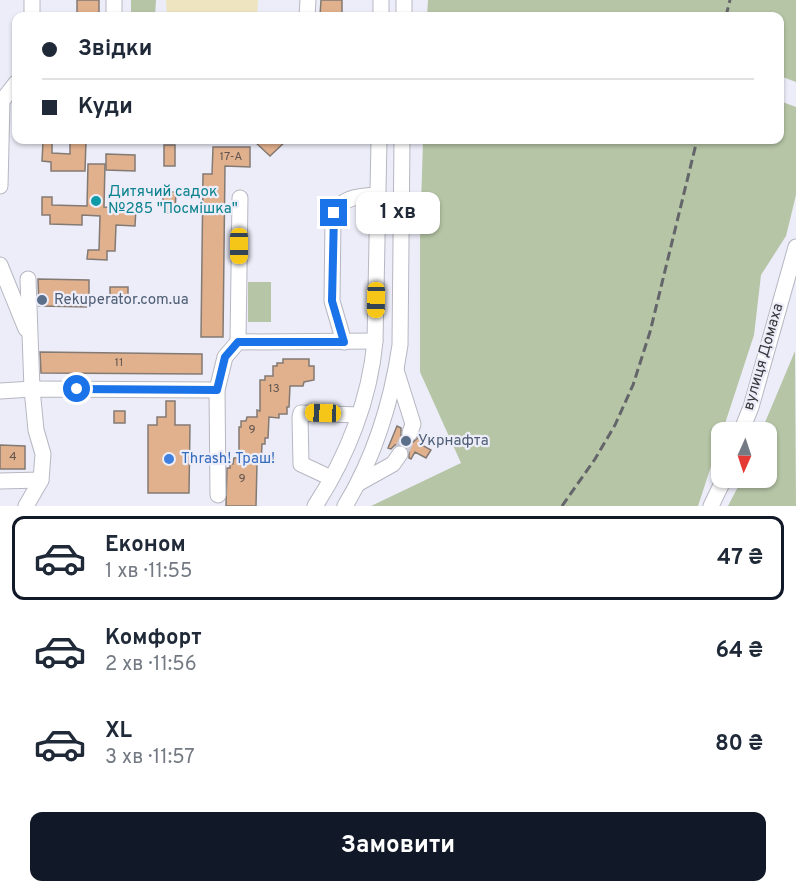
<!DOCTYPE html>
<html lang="uk">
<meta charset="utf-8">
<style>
:root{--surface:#fff;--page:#f2f2f3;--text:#1f2937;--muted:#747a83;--line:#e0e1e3;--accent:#111827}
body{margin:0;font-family:Overpass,sans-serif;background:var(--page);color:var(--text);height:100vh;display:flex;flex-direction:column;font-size:22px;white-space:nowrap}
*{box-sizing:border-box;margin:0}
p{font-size:20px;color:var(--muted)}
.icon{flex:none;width:33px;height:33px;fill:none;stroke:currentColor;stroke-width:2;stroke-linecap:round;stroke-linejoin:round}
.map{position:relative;height:506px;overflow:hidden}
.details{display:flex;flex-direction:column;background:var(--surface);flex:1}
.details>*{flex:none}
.top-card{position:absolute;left:12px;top:12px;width:772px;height:132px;border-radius:12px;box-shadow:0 2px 4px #0004;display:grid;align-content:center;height:132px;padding:0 30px;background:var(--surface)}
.needle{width:39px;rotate:183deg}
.tools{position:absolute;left:711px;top:422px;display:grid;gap:12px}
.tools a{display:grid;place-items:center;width:66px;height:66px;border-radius:12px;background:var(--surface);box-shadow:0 2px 4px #0004;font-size:30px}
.end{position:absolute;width:27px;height:27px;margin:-14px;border:8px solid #1a73e8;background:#fff;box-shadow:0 0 0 3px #fff}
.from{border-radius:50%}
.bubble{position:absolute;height:42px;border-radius:12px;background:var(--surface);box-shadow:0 2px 4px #0004;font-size:20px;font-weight:700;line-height:42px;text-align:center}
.car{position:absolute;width:18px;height:36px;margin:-18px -9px;border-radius:8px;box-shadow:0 0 4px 2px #0007;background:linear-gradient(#f5c518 24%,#345 0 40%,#f5c518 0 76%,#345 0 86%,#f5c518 0)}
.top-card b{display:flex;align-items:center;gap:21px;height:57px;font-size:22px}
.top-card b+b{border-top:2px solid var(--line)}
.top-card i{width:15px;height:15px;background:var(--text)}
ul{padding:10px 0 0;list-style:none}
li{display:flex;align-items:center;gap:18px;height:84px;margin:0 12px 9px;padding:0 18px;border:3px solid transparent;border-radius:12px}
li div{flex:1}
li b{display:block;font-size:22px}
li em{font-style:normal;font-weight:700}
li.selected{border-color:var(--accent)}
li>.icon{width:54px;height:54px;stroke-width:1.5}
.cta{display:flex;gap:12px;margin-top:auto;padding:12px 30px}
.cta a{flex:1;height:69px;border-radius:12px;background:var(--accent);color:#fff;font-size:24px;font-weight:700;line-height:69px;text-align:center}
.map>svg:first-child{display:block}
.green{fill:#b6c5a6}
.sand{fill:#eee4bf}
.building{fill:#e1b08d;stroke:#837a74;stroke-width:1.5}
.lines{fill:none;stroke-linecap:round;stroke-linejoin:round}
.minor-tunnel{stroke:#c8c9d2;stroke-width:15;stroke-dasharray:15 8;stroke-linecap:butt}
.minor-casing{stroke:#b6b7c2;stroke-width:17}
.minor{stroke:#fff;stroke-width:15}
.rail{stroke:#64656a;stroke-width:3;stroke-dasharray:9 4.5;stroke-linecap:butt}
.route{stroke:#1a73e8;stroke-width:8}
.culture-dot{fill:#0f9aa8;stroke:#ecedf8;stroke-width:2}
.service-dot{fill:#5c6f8a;stroke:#ecedf8;stroke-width:2}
.shop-dot{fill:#3f7fe0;stroke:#ecedf8;stroke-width:2}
.labels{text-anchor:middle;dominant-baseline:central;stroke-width:4.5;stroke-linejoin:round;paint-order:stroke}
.number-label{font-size:12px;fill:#625650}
.culture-label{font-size:15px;fill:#0d838f;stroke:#ecedf8;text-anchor:start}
.service-label{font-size:15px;fill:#4e5e75;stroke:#ecedf8;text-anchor:start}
.street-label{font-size:15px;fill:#38383c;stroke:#ecedf8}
.shop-label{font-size:15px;fill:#366cbe;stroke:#ecedf8;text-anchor:start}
</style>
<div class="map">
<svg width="796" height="506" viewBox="0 0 796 506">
<rect width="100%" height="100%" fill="#ecedf8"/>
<g class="green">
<path d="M 131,0 L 156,0 L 155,16 L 131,16 Z"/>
<path d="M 428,0 L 796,0 L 796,82 L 780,76 L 780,16 L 427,16 Z"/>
<path d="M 780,101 L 796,107 L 796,195 L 786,236 L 761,275 L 754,335 L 698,506 L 371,506 L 461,463 L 420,372 L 420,239 L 423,140 L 780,140 Z"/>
<rect x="248" y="282" width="23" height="40"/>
<path d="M 795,351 L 796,506 L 728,506 L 743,477 L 766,477 L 766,432 L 761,432 Z"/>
</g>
<path class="sand" d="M 166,0 L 258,0 L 257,16 L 167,16 Z"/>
<g class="building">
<rect x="77" y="0" width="22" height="16"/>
<path d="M 321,0 L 342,0 L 342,16 L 320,16 Z"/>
<path d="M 70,140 L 86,140 L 85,171 L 51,171 L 51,162 L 42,161 L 43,142 L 52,143 L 52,153 L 70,154 Z"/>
<path d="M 253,140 L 287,140 L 270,156 Z"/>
<rect x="164" y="145" width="11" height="21"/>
<path d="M 213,147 L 250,147 L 250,167 L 225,166 L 223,337 L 201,337 L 203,174 L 212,174 Z"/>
<path d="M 106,154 L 135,155 L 135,171 L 106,170 Z"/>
<path d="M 88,164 L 105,164 L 104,207 L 136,208 L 135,226 L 116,225 L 115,251 L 107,251 L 107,260 L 87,259 L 88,250 L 99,250 L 100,216 L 82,215 L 82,225 L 50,224 L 50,215 L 42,215 L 42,197 L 52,197 L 52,205 L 87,206 Z"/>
<path d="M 163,192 L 176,192 L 175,213 L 163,213 Z"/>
<path d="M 38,279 L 89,280 L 89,307 L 39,306 Z"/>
<path d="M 110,287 L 128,287 L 128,299 L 110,298 Z"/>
<path d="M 40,352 L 202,354 L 202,374 L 41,373 Z"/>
<path d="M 283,359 L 309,359 L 309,366 L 314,366 L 314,380 L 304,382 L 303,386 L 290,386 L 289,407 L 287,407 L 287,414 L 279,414 L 279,418 L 269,417 L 268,438 L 265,438 L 265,444 L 262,444 L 261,463 L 257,463 L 256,506 L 226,506 L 227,468 L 230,468 L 230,463 L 233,464 L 234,458 L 239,458 L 239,427 L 241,427 L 241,421 L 246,421 L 247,417 L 257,417 L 257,410 L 260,411 L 260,380 L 265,380 L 265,376 L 273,376 L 273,366 L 277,366 L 277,363 L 283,363 Z"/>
<path d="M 166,401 L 175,401 L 175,425 L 190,425 L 189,493 L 148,493 L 148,425 L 157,425 L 157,417 L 166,417 Z"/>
<rect x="114" y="411" width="11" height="12"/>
<path d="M 397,426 L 401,428 L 401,436 L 406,442 L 413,442 L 419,437 L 422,439 L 420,444 L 431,450 L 426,458 L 415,452 L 411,459 L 409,458 L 409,449 L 401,444 L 395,445 L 391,449 L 388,448 Z"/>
<path d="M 0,445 L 25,446 L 25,469 L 0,469 Z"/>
</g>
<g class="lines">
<path class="minor-tunnel" d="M 400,454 L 410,433"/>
<defs>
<g id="minor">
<path d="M 114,0 L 114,16"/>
<path d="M 32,16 L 32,0"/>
<path d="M 307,16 L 308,0"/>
<path d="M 381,16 L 381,0"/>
<path d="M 404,16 L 404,0"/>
<path d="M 0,186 L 2,101 L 16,83"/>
<path d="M 0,265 L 26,329"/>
<path d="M 238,342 L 240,198"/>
<path d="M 344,342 L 332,301 L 333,219 C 338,197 358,196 377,195"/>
<path d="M 396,370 L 413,424 L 410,433"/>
<path d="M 0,391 L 32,389 L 217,390"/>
<path d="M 741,432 L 751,407 L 796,247"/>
<path d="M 331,478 L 301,464 L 300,417 L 301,413 L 359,415"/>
<path d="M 0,481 L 41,480"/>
<path d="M 359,483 L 393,464 L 400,454"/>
<path d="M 218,495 L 217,390 L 225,357 L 238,342 L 375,341"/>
<path d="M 26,506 L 41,480 L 43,454 L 36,430 L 32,389 L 28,279"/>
<path d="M 315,506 C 347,457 370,399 375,341 L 379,140"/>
<path d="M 345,506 C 374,458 392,400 400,345 L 402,140"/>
<path d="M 711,506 L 725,477"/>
</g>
</defs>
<use href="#minor" class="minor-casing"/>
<use href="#minor" class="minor"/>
<g class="rail">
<path d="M 726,16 L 730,0"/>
<path d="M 562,506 L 595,459 L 615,425 L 633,385 L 650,332 L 697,140"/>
</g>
</g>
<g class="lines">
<path class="route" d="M 77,389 L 217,390 L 225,357 L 238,342 L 344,342 L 332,301 L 334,213"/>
</g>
<circle class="culture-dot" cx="96" cy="201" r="6"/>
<g class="service-dot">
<circle cx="42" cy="300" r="6"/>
<circle cx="406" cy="441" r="6"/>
</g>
<circle class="shop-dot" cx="169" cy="459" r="6"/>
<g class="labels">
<g class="number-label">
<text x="231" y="157">17-А</text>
<text x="119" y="363">11</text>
<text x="274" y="389">13</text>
<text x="252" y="430">9</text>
<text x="13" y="457">4</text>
<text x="242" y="479">9</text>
</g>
<g class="culture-label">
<text x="108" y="192">Дитячий садок<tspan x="108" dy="17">№285 "Посмішка"</tspan></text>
</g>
<g class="service-label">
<text x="54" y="300">Rekuperator.com.ua</text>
<text x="418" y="441">Укрнафта</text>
</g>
<g class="street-label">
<text transform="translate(764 357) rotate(-74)">вулиця Домаха</text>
</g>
<g class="shop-label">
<text x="181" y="459">Thrash! Траш!</text>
</g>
</g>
</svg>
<div class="tools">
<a><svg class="needle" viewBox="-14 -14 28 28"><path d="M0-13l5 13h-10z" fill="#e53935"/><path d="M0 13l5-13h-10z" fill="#747a83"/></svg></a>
</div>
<i class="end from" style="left:77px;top:389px"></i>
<i class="end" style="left:334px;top:213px"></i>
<div class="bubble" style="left:356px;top:192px;width:84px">1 хв</div>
<i class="car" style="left:239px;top:246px;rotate:180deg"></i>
<i class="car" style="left:376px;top:300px;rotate:181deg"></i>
<i class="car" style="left:323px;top:413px;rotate:272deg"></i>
<div class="top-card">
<b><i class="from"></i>Звідки</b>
<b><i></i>Куди</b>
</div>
</div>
<section class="details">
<ul>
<li class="selected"><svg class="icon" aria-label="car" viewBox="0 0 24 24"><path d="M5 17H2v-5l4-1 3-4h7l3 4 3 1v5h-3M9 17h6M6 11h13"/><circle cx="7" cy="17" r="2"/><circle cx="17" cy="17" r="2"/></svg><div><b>Економ</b><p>1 хв · 11:55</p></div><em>47 ₴</em></li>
<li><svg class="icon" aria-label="car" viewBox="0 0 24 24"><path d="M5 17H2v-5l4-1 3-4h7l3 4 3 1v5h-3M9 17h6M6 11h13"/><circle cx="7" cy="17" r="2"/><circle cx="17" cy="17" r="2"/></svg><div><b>Комфорт</b><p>2 хв · 11:56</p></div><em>64 ₴</em></li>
<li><svg class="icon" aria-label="car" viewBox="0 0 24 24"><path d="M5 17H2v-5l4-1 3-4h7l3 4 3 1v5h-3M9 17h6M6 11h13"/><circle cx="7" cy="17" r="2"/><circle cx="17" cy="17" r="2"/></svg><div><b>XL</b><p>3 хв · 11:57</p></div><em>80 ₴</em></li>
</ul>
<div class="cta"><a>Замовити</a></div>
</section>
